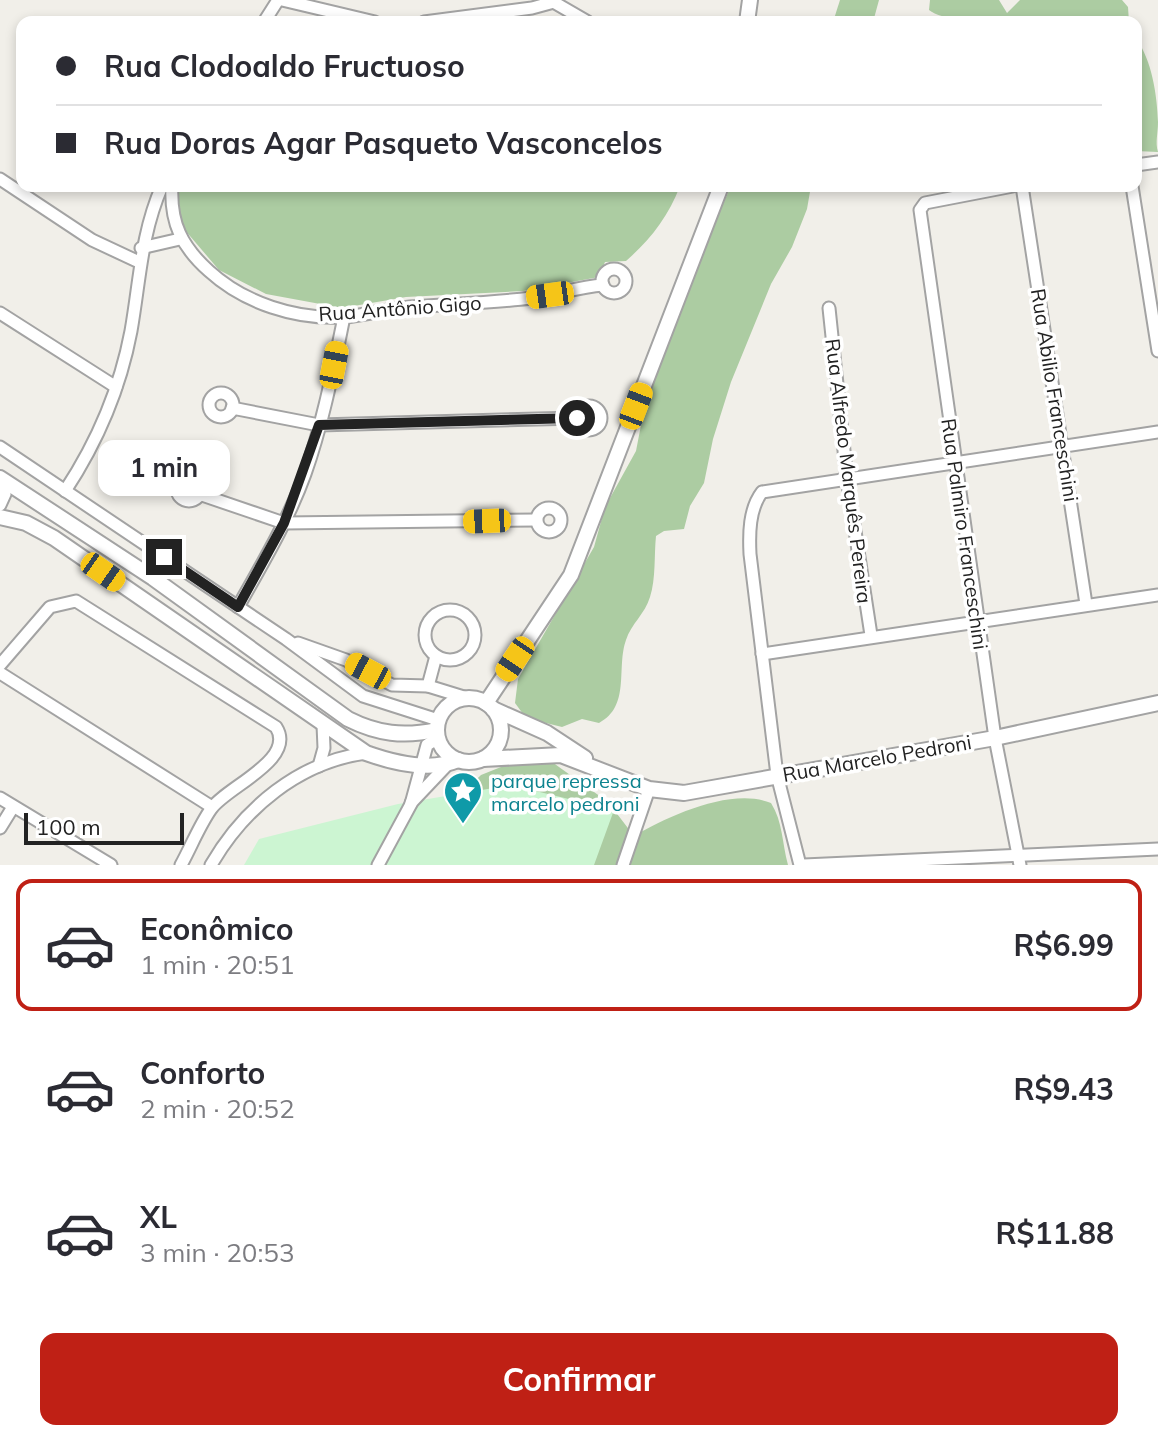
<!DOCTYPE html>
<html lang="pt">
<meta charset="utf-8">
<style>
:root{--surface:#fff;--page:#f7f7f7;--text:#2b2b33;--muted:#7c7c81;--line:#e1e1e2;--accent:#bf2015}
body{margin:0;font-family:Mulish,sans-serif;background:var(--page);color:var(--text);height:100vh;display:flex;flex-direction:column;font-size:30px;white-space:nowrap}
*{box-sizing:border-box;margin:0}
p{font-size:26px;color:var(--muted)}
.icon{flex:none;width:44px;height:44px;fill:none;stroke:currentColor;stroke-width:2;stroke-linecap:round;stroke-linejoin:round}
.map{position:relative;height:865px;overflow:hidden}
.drawer{display:flex;flex-direction:column;background:var(--surface);flex:1}
.drawer>*{flex:none}
.guide{position:absolute;left:16px;top:16px;width:1126px;height:176px;border-radius:16px;box-shadow:0 4px 12px #0003;display:grid;align-content:center;height:176px;padding:0 40px;background:var(--surface)}
.scale{position:absolute;left:24px;bottom:20px;width:160px;box-sizing:border-box;padding-left:8px;border:4px solid #222;border-top:0;font-size:22px;line-height:28px;white-space:nowrap;color:#222;-webkit-text-stroke:6px #fff;paint-order:stroke}
.end{position:absolute;width:36px;height:36px;margin:-18px;border:10px solid #222;background:#fff;box-shadow:0 0 0 4px #fff}
.from{border-radius:50%}
.bubble{position:absolute;height:56px;border-radius:16px;background:var(--surface);box-shadow:0 4px 12px #0003;font-size:26px;font-weight:700;line-height:56px;text-align:center}
.car{position:absolute;width:24px;height:48px;margin:-24px -12px;border-radius:10px;box-shadow:0 0 6px 2px #0007;background:linear-gradient(#f5c518 24%,#345 0 40%,#f5c518 0 76%,#345 0 86%,#f5c518 0)}
.guide b{display:flex;align-items:center;gap:28px;height:76px;font-size:30px}
.guide b+b{border-top:2px solid var(--line)}
.guide i{width:20px;height:20px;background:var(--text)}
ul{padding:14px 0 0;list-style:none}
li{display:flex;align-items:center;gap:24px;height:132px;margin:0 16px 12px;padding:0 24px;border:4px solid transparent;border-radius:16px}
li div{flex:1}
li b{display:block;font-size:30px}
li em{font-style:normal;font-weight:700}
li.current{border-color:var(--accent)}
li>.icon{width:72px;height:72px;stroke-width:1.5}
.cta{display:flex;gap:16px;margin-top:auto;padding:16px 40px}
.cta a{flex:1;height:92px;border-radius:16px;background:var(--accent);color:#fff;font-size:32px;font-weight:700;line-height:92px;text-align:center}
.map>svg:first-child{display:block}
.forest{fill:#accca2}
.park{fill:#ccf5d2}
.lines{fill:none;stroke-linecap:round;stroke-linejoin:round}
.minor-casing{stroke:#a3a3a3;stroke-width:15}
.tertiary-casing{stroke:#a3a3a3;stroke-width:18}
.minor{stroke:#fff;stroke-width:11}
.tertiary{stroke:#fff;stroke-width:14}
.route{stroke:#222;stroke-width:10}
.labels{text-anchor:middle;dominant-baseline:central;stroke-width:7;stroke-linejoin:round;paint-order:stroke}
.street-label{font-size:20px;fill:#222;stroke:#fff}
.culture-label{font-size:20px;fill:#0d838f;stroke:#fff;text-anchor:start}
</style>
<div class="map">
<svg width="1158" height="865" viewBox="0 0 1158 865">
<rect width="100%" height="100%" fill="#f1efe9"/>
<g class="forest">
<path d="M 840,0 L 879,0 L 873,22 L 833,22 Z"/>
<path d="M 930,0 L 999,0 L 1007,13 L 1020,0 L 1122,0 L 1128,7 L 1129,22 C 1090,22 955,31 929,10 Z"/>
<path d="M 1136,38 C 1152,61 1157,94 1158,122 C 1158,134 1155,142 1158,152 L 1136,151 Z"/>
<path d="M 180,186 L 680,186 C 668,217 651,239 626,261 L 605,262 L 599,277 L 523,291 L 406,297 L 342,308 L 266,294 L 219,270 L 184,229 L 175,203 Z"/>
<path d="M 731,186 L 811,186 L 807,209 L 792,247 L 771,284 L 731,382 L 713,439 L 704,483 L 690,506 L 684,529 L 664,531 L 656,536 C 654,555 656,579 650,597 C 645,614 631,624 626,640 C 616,668 631,706 599,723 L 582,719 L 562,727 L 526,718 L 515,703 L 518,679 L 594,547 L 605,507 L 636,451 L 647,394 L 684,292 Z"/>
<path d="M 552,762 L 608,802 L 634,836 C 669,816 731,787 771,803 C 783,822 782,843 788,865 L 389,865 L 481,775 L 501,767 Z"/>
</g>
<path class="park" d="M 511,785 L 614,810 L 594,865 L 244,865 L 259,839 L 398,804 Z"/>
<g class="lines">
<defs>
<g id="minor">
<path d="M 282,0 L 375,22"/>
<path d="M 550,0 L 588,22"/>
<path d="M 264,22 L 278,0"/>
<path d="M 424,22 L 532,8 L 554,2"/>
<path d="M 1136,165 L 1158,162"/>
<path d="M 0,179 L 92,240 L 139,262"/>
<path d="M 172,186 C 170,223 182,247 209,271 C 244,303 296,320 344,317 C 366,315 388,309 410,307 C 450,304 491,303 531,298 C 555,295 578,287 603,285"/>
<path d="M 1013,186 L 925,203 L 920,210 L 995,738 L 1020,865"/>
<path d="M 1022,186 L 1086,604"/>
<path d="M 1132,186 L 1158,351"/>
<path d="M 141,248 L 180,239"/>
<circle cx="614" cy="281" r="12"/>
<path d="M 829,308 L 847,479 L 871,635"/>
<path d="M 0,313 L 116,387"/>
<circle cx="221" cy="405" r="12"/>
<circle cx="589" cy="418" r="12"/>
<path d="M 232,408 L 319,425 L 577,418"/>
<path d="M 0,447 L 286,639 L 363,696 L 438,720"/>
<circle cx="189" cy="489" r="12"/>
<path d="M 65,491 C 98,441 120,389 131,331 C 140,280 141,234 162,186"/>
<path d="M 199,494 L 284,523 L 536,520"/>
<path d="M 0,505 L 5,494 L 2,479"/>
<circle cx="549" cy="520" r="12"/>
<path d="M 238,607 C 262,564 288,521 305,474 C 323,423 333,370 344,317"/>
<circle cx="450" cy="635" r="25"/>
<path d="M 298,643 L 346,660 L 392,685 L 428,686 L 467,698"/>
<path d="M 762,654 L 1158,595"/>
<path d="M 0,665 L 50,607 L 76,601 L 276,727 C 297,760 226,787 211,809 C 199,826 191,847 181,865"/>
<path d="M 0,673 L 212,807"/>
<path d="M 428,686 L 436,656"/>
<path d="M 319,766 L 324,748 L 323,725"/>
<path d="M 0,798 L 111,865"/>
<path d="M 411,803 L 447,765"/>
<path d="M 0,828 L 13,807"/>
<path d="M 211,865 C 244,808 299,762 366,753"/>
<path d="M 378,865 L 411,804 L 427,745 L 438,738"/>
<path d="M 623,865 L 649,789"/>
<path d="M 800,865 L 777,775 L 750,554 C 749,534 749,509 762,492 L 1158,432"/>
<path d="M 804,865 L 1158,849"/>
</g>
<g id="tertiary">
<path d="M 747,22 L 750,0"/>
<path d="M 0,478 L 153,578 L 348,719 C 378,734 403,737 437,730"/>
<path d="M 0,517 L 26,523 L 54,538 L 366,753 C 394,763 430,772 458,760"/>
<circle cx="469" cy="730" r="32"/>
<path d="M 486,703 L 571,575 L 721,186"/>
<path d="M 493,709 L 547,733 L 585,758"/>
<path d="M 483,759 L 561,755 L 649,789 L 684,793 L 995,738 L 1158,703"/>
</g>
</defs>
<use href="#minor" class="minor-casing"/>
<use href="#tertiary" class="tertiary-casing"/>
<use href="#minor" class="minor"/>
<use href="#tertiary" class="tertiary"/>
</g>
<g class="lines">
<path class="route" d="M 164,557 L 238,607 L 284,523 L 319,425 L 577,418"/>
</g>
<defs>
<symbol id="sight-pin" viewBox="-11 -11 22 30"><path d="M0 17L-7.5 6A9.5 9.5 0 1 1 7.5 6Z" fill="#0f9aa8" stroke="#fff"/><path d="M0-6L1.8-2.2L6-1.7L2.9 1.2L3.7 5.4L0 3.3L-3.7 5.4L-2.9 1.2L-6-1.7L-1.8-2.2Z" fill="#fff"/></symbol>
</defs>
<g fill-rule="evenodd">
<use href="#sight-pin" x="441" y="769" width="44" height="60"/>
</g>
<g class="labels">
<g class="street-label">
<text transform="translate(400 308) rotate(-4)">Rua Antônio Gigo</text>
<text transform="translate(1055 395) rotate(81)">Rua Abilio Franceschini</text>
<text transform="translate(849 471) rotate(83)">Rua Alfredo Marquês Pereira</text>
<text transform="translate(965 534) rotate(82)">Rua Palmiro Franceschini</text>
<text transform="translate(877 758) rotate(-10)">Rua Marcelo Pedroni</text>
</g>
<g class="culture-label">
<text x="491" y="780">parque repressa<tspan x="491" dy="23">marcelo pedroni</tspan></text>
</g>
</g>
</svg>
<div class="scale">100 m</div>
<i class="end from" style="left:577px;top:418px"></i>
<i class="end" style="left:164px;top:557px"></i>
<div class="bubble" style="left:98px;top:440px;width:132px">1 min</div>
<i class="car" style="left:550px;top:295px;rotate:262deg"></i>
<i class="car" style="left:334px;top:365px;rotate:11deg"></i>
<i class="car" style="left:636px;top:406px;rotate:21deg"></i>
<i class="car" style="left:487px;top:521px;rotate:268deg"></i>
<i class="car" style="left:103px;top:572px;rotate:125deg"></i>
<i class="car" style="left:515px;top:659px;rotate:214deg"></i>
<i class="car" style="left:368px;top:671px;rotate:298deg"></i>
<div class="guide">
<b><i class="from"></i>Rua Clodoaldo Fructuoso</b>
<b><i></i>Rua Doras Agar Pasqueto Vasconcelos</b>
</div>
</div>
<section class="drawer">
<ul>
<li class="current"><svg class="icon" aria-label="car" viewBox="0 0 24 24"><path d="M5 17H2v-5l4-1 3-4h7l3 4 3 1v5h-3M9 17h6M6 11h13"/><circle cx="7" cy="17" r="2"/><circle cx="17" cy="17" r="2"/></svg><div><b>Econômico</b><p>1 min · 20:51</p></div><em>R$6.99</em></li>
<li><svg class="icon" aria-label="car" viewBox="0 0 24 24"><path d="M5 17H2v-5l4-1 3-4h7l3 4 3 1v5h-3M9 17h6M6 11h13"/><circle cx="7" cy="17" r="2"/><circle cx="17" cy="17" r="2"/></svg><div><b>Conforto</b><p>2 min · 20:52</p></div><em>R$9.43</em></li>
<li><svg class="icon" aria-label="car" viewBox="0 0 24 24"><path d="M5 17H2v-5l4-1 3-4h7l3 4 3 1v5h-3M9 17h6M6 11h13"/><circle cx="7" cy="17" r="2"/><circle cx="17" cy="17" r="2"/></svg><div><b>XL</b><p>3 min · 20:53</p></div><em>R$11.88</em></li>
</ul>
<div class="cta"><a>Confirmar</a></div>
</section>
